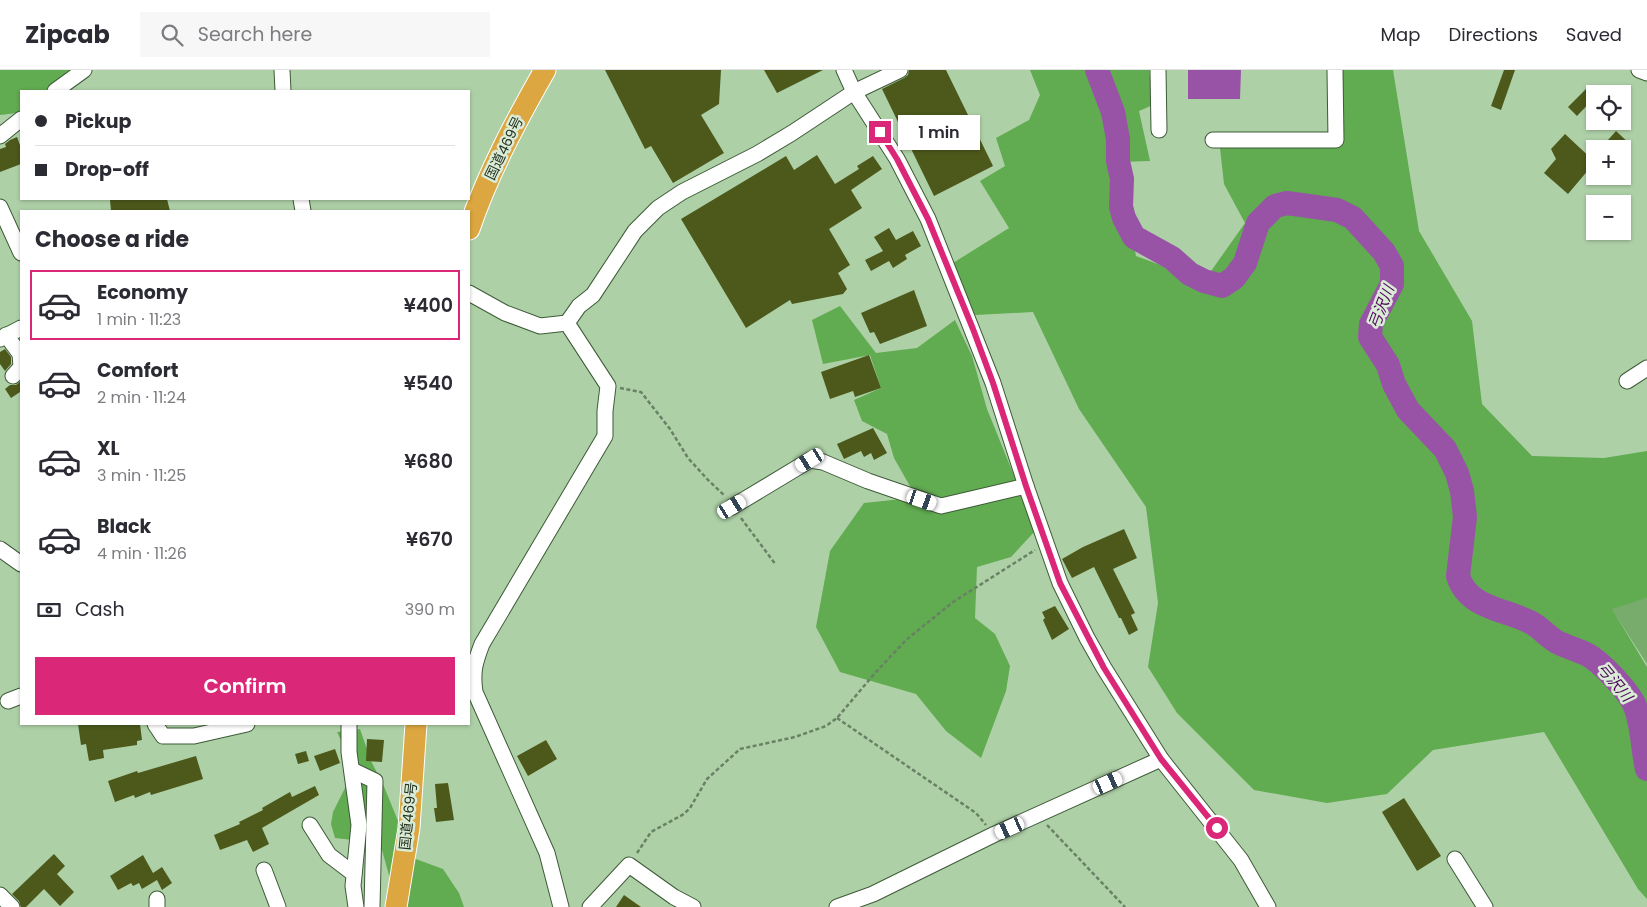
<!DOCTYPE html>
<meta charset="utf-8">
<style>
:root{--surface:#fff;--page:#f7f7f7;--text:#2b2b33;--muted:#7c7c81;--line:#e1e1e2;--accent:#db2777}
body{margin:0;font-family:Poppins,"Noto Sans JP",sans-serif;background:var(--page);color:var(--text);height:100vh;display:flex;flex-direction:column;font-size:19px;white-space:nowrap}
*{box-sizing:border-box;margin:0}
p{font-size:16px;color:var(--muted)}
.icon{flex:none;width:28px;height:28px;fill:none;stroke:currentColor;stroke-width:2;stroke-linecap:round;stroke-linejoin:round}
.map{position:relative;flex:1;overflow:hidden}
.panel{position:absolute;left:20px;top:140px;width:450px;height:515px;display:flex;flex-direction:column;background:var(--surface);border-radius:0px;box-shadow:0 1px 4px #0004}
.panel>*{flex:none}
.banner{position:absolute;left:20px;top:20px;width:450px;height:110px;border-radius:0px;box-shadow:0 1px 4px #0004;display:grid;align-content:center;height:110px;padding:0 15px;background:var(--surface)}
.buttons{position:absolute;left:1586px;top:15px;display:grid;gap:10px}
.buttons a{display:grid;place-items:center;width:45px;height:45px;border-radius:0px;background:var(--surface);box-shadow:0 1px 4px #0004;font-size:25px}
.end{position:absolute;width:22px;height:22px;margin:-11px;border:6px solid #db2777;background:#fff;box-shadow:0 0 0 2px #fff}
.from{border-radius:50%}
.bubble{position:absolute;height:35px;border-radius:0px;background:var(--surface);box-shadow:0 1px 4px #0004;font-size:16px;font-weight:600;line-height:35px;text-align:center}
.car{position:absolute;width:15px;height:30px;margin:-15px -8px;border-radius:6px;box-shadow:0 0 4px 1px #0007;background:linear-gradient(#fff 24%,#345 0 40%,#fff 0 76%,#345 0 86%,#fff 0)}
.banner b{display:flex;align-items:center;gap:18px;height:48px;font-size:19px}
.banner b+b{border-top:1px solid var(--line)}
.banner i{width:12px;height:12px;background:var(--text)}
ul{padding:0;list-style:none}
li{display:flex;align-items:center;gap:15px;height:70px;margin:0 10px 8px;padding:0 5px;border:2px solid transparent;border-radius:0px}
li div{flex:1}
li b{display:block;font-size:19px}
li em{font-style:normal;font-weight:600}
li.on{border-color:var(--accent)}
li>.icon{width:45px;height:45px;stroke-width:1.5}
h2{padding:0 15px;font-size:22px;line-height:60px}
.pay{display:flex;align-items:center;gap:12px;height:55px;padding:0 15px;font-size:19px}
.pay p{margin-inline-start:auto}
.primary-button{display:flex;gap:10px;margin-top:auto;padding:10px 15px}
.primary-button a{flex:1;height:58px;border-radius:0px;background:var(--accent);color:#fff;font-size:20px;font-weight:600;line-height:58px;text-align:center}
header{display:flex;align-items:center;gap:30px;box-sizing:border-box;height:70px;padding:0 25px;background:var(--surface);border-bottom:1px solid var(--line)}
header strong{font-size:24px}
nav{display:flex;gap:28px;margin-inline-start:auto;font-size:18px}
.search{width:350px;height:45px;background:var(--page);display:flex;align-items:center;gap:12px;box-sizing:border-box;padding:0 18px;border-radius:0px;color:var(--muted);font-size:19px}
.map>svg:first-child{display:block}
.green{fill:#77ac6c}
.forest{fill:#61ab51}
.water{fill:#9853a7}
.lines{fill:none;stroke-linecap:round;stroke-linejoin:round}
.river{stroke:#9853a7;stroke-width:24}
.building{fill:#4c591b}
.minor-casing{stroke:#3d5b37;stroke-width:17}
.highway-casing{stroke:#fff;stroke-width:23}
.path{stroke:#698164;stroke-width:2.5;stroke-dasharray:4 2.5;stroke-linecap:butt}
.minor{stroke:#fff;stroke-width:15}
.highway{stroke:#dca640;stroke-width:21}
.route{stroke:#db2777;stroke-width:6}
.labels{text-anchor:middle;dominant-baseline:central;stroke-width:5;stroke-linejoin:round;paint-order:stroke}
.street-label{font-size:14px;fill:#233020;stroke:#daebd6}
.water-label{font-size:15px;font-style:italic;fill:#4c0559;stroke:#daebd6}
</style>
<header>
<strong>Zipcab</strong>
<div class="search"><svg class="icon" aria-label="search" viewBox="0 0 24 24"><circle cx="10" cy="10" r="6"/><path d="M15 15l6 6"/></svg>Search here</div>
<nav><a>Map</a><a>Directions</a><a>Saved</a></nav>
</header>
<div class="map">
<svg width="1647" height="837" viewBox="0 0 1647 837">
<rect width="100%" height="100%" fill="#aed0a7"/>
<path class="green" d="M 1647,528 L 1647,594 L 1611,538 Z"/>
<g class="forest">
<path d="M 0,0 L 90,0 L 54,21 L 21,21 L 21,41 L 17,43 L 0,45 Z"/>
<path d="M 1030,0 L 1149,0 L 1153,35 L 1139,41 L 1150,91 L 1119,92 L 1136,186 L 1204,211 L 1245,153 L 1224,114 L 1220,78 L 1336,73 L 1335,0 L 1393,0 L 1419,161 L 1472,251 L 1482,334 L 1532,386 L 1604,388 L 1647,381 L 1647,528 L 1612,539 L 1647,597 L 1647,829 L 1638,819 L 1544,662 L 1433,680 L 1387,724 L 1327,733 L 1254,720 L 1177,643 L 1148,597 L 1158,533 L 1146,437 L 1079,339 L 1033,242 L 975,245 L 953,193 L 1009,158 L 980,111 L 1005,96 L 996,68 L 1029,50 L 1040,25 Z"/>
<path d="M 840,236 L 876,283 L 917,278 L 955,250 L 972,286 L 987,339 L 1036,460 L 1011,487 L 977,497 L 975,548 L 995,564 L 1010,596 L 1006,621 L 981,688 L 946,661 L 916,624 L 840,602 L 816,557 L 830,481 L 864,433 L 902,429 L 911,418 L 894,388 L 887,364 L 862,351 L 854,330 L 881,318 L 870,285 L 823,294 L 812,250 Z"/>
<path d="M 360,659 L 371,691 L 383,714 L 413,788 L 443,799 L 459,823 L 464,837 L 401,837 L 390,809 L 382,780 L 370,772 L 335,768 L 331,754 L 333,742 L 346,716 L 350,689 L 337,662 Z"/>
</g>
<path class="water" d="M 1188,0 L 1241,0 L 1240,29 L 1188,29 Z"/>
<g class="lines">
<path class="river" d="M 1097,0 L 1113,42 L 1118,69 L 1118,91 L 1122,109 L 1121,137 L 1124,148 L 1134,167 L 1172,188 L 1190,204 L 1204,211 L 1222,216 L 1234,208 L 1245,193 L 1258,153 L 1275,136 L 1287,133 L 1337,140 L 1353,148 L 1384,182 L 1392,196 L 1392,214 L 1371,254 L 1370,267 L 1388,295 L 1394,314 L 1408,340 L 1445,379 L 1457,403 L 1462,421 L 1465,447 L 1458,506 C 1468,539 1506,539 1532,553 C 1541,558 1548,567 1557,572 C 1567,577 1578,580 1588,585 C 1601,592 1626,619 1633,632 C 1643,650 1642,679 1647,699"/>
</g>
<g class="building">
<path d="M 605,0 L 721,0 L 719,34 L 701,45 L 724,83 L 673,113 L 651,76 L 645,79 Z"/>
<path d="M 764,0 L 823,0 L 777,23 Z"/>
<path d="M 909,0 L 946,0 L 993,96 L 934,126 L 882,19 L 904,8 L 908,5 Z"/>
<path d="M 1504,0 L 1515,0 L 1501,40 L 1491,36 Z"/>
<path d="M 1588,17 L 1595,24 L 1595,27 L 1577,46 L 1568,37 Z"/>
<path d="M 1616,61 L 1630,74 L 1625,79 L 1600,79 Z"/>
<path d="M 1565,64 L 1595,92 L 1568,124 L 1544,103 L 1556,89 L 1551,79 Z"/>
<path d="M 17,67 L 21,78 L 21,94 L 0,102 L 0,79 L 6,77 L 5,74 L 10,70 Z"/>
<path d="M 817,85 L 835,114 L 859,99 L 857,96 L 873,86 L 882,99 L 851,120 L 862,138 L 829,159 L 850,195 L 838,203 L 847,219 L 843,224 L 792,234 L 790,230 L 746,258 L 681,149 L 786,86 L 794,100 Z"/>
<path d="M 125,129 L 167,129 L 170,141 L 111,141 L 110,130 Z"/>
<path d="M 889,158 L 896,170 L 913,161 L 921,176 L 905,185 L 907,189 L 893,198 L 889,191 L 871,201 L 865,190 L 883,181 L 874,167 Z"/>
<path d="M 914,220 L 927,256 L 880,274 L 874,262 L 870,263 L 861,243 Z"/>
<path d="M 5,279 L 11,287 L 11,294 L 5,301 L 0,294 L 0,282 Z"/>
<path d="M 869,285 L 881,318 L 855,327 L 853,321 L 830,329 L 821,302 Z"/>
<path d="M 21,311 L 21,324 L 20,322 L 11,328 L 5,319 L 10,315 L 16,315 Z"/>
<path d="M 873,358 L 887,383 L 874,390 L 871,383 L 864,387 L 861,381 L 844,389 L 837,374 Z"/>
<path d="M 1124,459 L 1137,488 L 1113,499 L 1135,543 L 1131,545 L 1138,560 L 1129,565 L 1121,548 L 1119,548 L 1094,497 L 1072,508 L 1062,489 L 1083,477 Z"/>
<path d="M 1055,536 L 1069,559 L 1052,570 L 1043,550 L 1045,548 L 1042,542 Z"/>
<path d="M 78,654 L 140,654 L 142,670 L 137,671 L 137,675 L 103,680 L 104,688 L 89,691 L 86,674 L 81,675 Z"/>
<path d="M 367,669 L 384,670 L 382,692 L 366,691 Z"/>
<path d="M 546,670 L 557,689 L 528,706 L 517,686 Z"/>
<path d="M 335,679 L 340,693 L 320,701 L 314,686 Z"/>
<path d="M 306,681 L 309,691 L 298,694 L 295,684 Z"/>
<path d="M 196,686 L 203,709 L 151,725 L 150,722 L 135,728 L 134,725 L 115,732 L 108,711 L 137,701 L 138,703 Z"/>
<path d="M 448,713 L 454,750 L 436,752 L 434,738 L 437,738 L 435,714 Z"/>
<path d="M 315,716 L 319,725 L 262,758 L 269,774 L 253,782 L 247,770 L 220,780 L 214,765 L 240,754 L 239,752 L 263,740 L 262,738 L 290,722 L 292,727 Z"/>
<path d="M 1404,728 L 1441,786 L 1417,801 L 1382,742 Z"/>
<path d="M 54,784 L 65,796 L 57,804 L 74,822 L 60,836 L 44,819 L 26,837 L 21,837 L 19,831 L 12,824 Z"/>
<path d="M 143,785 L 153,803 L 162,797 L 172,813 L 162,820 L 157,810 L 142,819 L 139,813 L 133,816 L 131,813 L 118,820 L 110,806 Z"/>
<path d="M 624,825 L 641,837 L 616,837 Z"/>
</g>
<g class="lines">
<defs>
<g id="minor">
<path d="M 282,0 L 283,21"/>
<path d="M 844,0 L 854,22 L 897,89 L 928,149 L 993,313 L 1026,416 L 1060,513 L 1087,568 L 1104,598 L 1161,689 L 1241,790 L 1268,837"/>
<path d="M 1158,0 L 1159,60"/>
<path d="M 1639,0 L 1647,3"/>
<path d="M 55,21 L 84,0"/>
<path d="M 0,66 L 21,49"/>
<path d="M 1213,70 L 1336,70 L 1335,0"/>
<path d="M 301,129 L 303,141"/>
<path d="M 0,137 L 21,183"/>
<path d="M 469,223 L 505,243 L 540,256 L 567,253 L 579,236 L 593,225 L 635,161 L 658,138 L 682,122 L 757,84 L 792,63 L 854,22 L 900,0"/>
<path d="M 6,265 L 20,284 L 21,297 L 13,306"/>
<path d="M 0,269 L 21,258"/>
<path d="M 1627,311 L 1647,298"/>
<path d="M 732,437 L 810,390 L 823,392 L 868,411 L 941,436 L 1026,416"/>
<path d="M 0,479 L 21,494"/>
<path d="M 8,631 L 21,626"/>
<path d="M 155,654 L 163,666 L 194,666 L 247,654"/>
<path d="M 349,654 L 349,682 L 359,755 L 353,816 L 356,837"/>
<path d="M 352,700 L 375,711 L 372,837"/>
<path d="M 310,755 L 329,785 L 354,804"/>
<path d="M 1455,789 L 1485,837"/>
<path d="M 264,800 L 278,837"/>
<path d="M 0,825 L 12,837"/>
<path d="M 157,829 L 157,837"/>
<path d="M 561,837 L 547,783 L 475,622 C 472,602 475,592 482,574 L 605,366 L 605,341 L 608,316 L 567,253"/>
<path d="M 590,837 L 629,795 L 674,827 L 693,837"/>
<path d="M 837,837 L 873,824 L 995,764 L 1161,689"/>
</g>
<g id="highway">
<path d="M 469,159 C 488,103 516,51 545,0"/>
<path d="M 396,837 L 409,758 L 416,654"/>
</g>
</defs>
<use href="#minor" class="minor-casing"/>
<use href="#highway" class="highway-casing"/>
<g class="path">
<path d="M 620,318 L 641,322 L 670,359 L 688,388 L 708,410 L 725,426"/>
<path d="M 741,448 L 776,495"/>
<path d="M 837,648 L 976,743 L 986,755"/>
<path d="M 1047,755 L 1125,837"/>
<path d="M 637,783 L 651,762 L 684,744 L 690,738 L 707,709 L 740,679 L 795,667 L 826,656 L 837,648 L 875,603 L 906,570 L 953,532 L 1035,480"/>
</g>
<use href="#minor" class="minor"/>
<use href="#highway" class="highway"/>
</g>
<g class="lines">
<path class="route" d="M 880,62 L 897,89 L 928,149 L 973,259 L 993,313 L 1026,416 L 1060,513 L 1104,598 L 1161,689 L 1217,758"/>
</g>
<g class="labels">
<g class="street-label">
<text transform="translate(504 78) rotate(-64)">国道469号</text>
<text transform="translate(408 746) rotate(-84)">国道469号</text>
</g>
<g class="water-label">
<text transform="translate(1381 237) rotate(-69)">弓沢川</text>
<text transform="translate(1615 612) rotate(50)">弓沢川</text>
</g>
</g>
</svg>
<div class="buttons">
<a><svg class="icon" aria-label="locate" viewBox="0 0 24 24"><circle cx="12" cy="12" r="6"/><path d="M12 2v4M12 18v4M2 12h4M18 12h4"/></svg></a>
<a>+</a>
<a>−</a>
</div>
<i class="end from" style="left:1217px;top:758px"></i>
<i class="end" style="left:880px;top:62px"></i>
<div class="bubble" style="left:898px;top:45px;width:82px">1 min</div>
<i class="car" style="left:810px;top:390px;rotate:239deg"></i>
<i class="car" style="left:922px;top:430px;rotate:109deg"></i>
<i class="car" style="left:732px;top:437px;rotate:59deg"></i>
<i class="car" style="left:1108px;top:713px;rotate:66deg"></i>
<i class="car" style="left:1010px;top:758px;rotate:246deg"></i>
<div class="banner">
<b><i class="from"></i>Pickup</b>
<b><i></i>Drop-off</b>
</div>
<section class="panel">
<h2>Choose a ride</h2>
<ul>
<li class="on"><svg class="icon" aria-label="car" viewBox="0 0 24 24"><path d="M5 17H2v-5l4-1 3-4h7l3 4 3 1v5h-3M9 17h6M6 11h13"/><circle cx="7" cy="17" r="2"/><circle cx="17" cy="17" r="2"/></svg><div><b>Economy</b><p>1 min · 11:23</p></div><em>¥400</em></li>
<li><svg class="icon" aria-label="car" viewBox="0 0 24 24"><path d="M5 17H2v-5l4-1 3-4h7l3 4 3 1v5h-3M9 17h6M6 11h13"/><circle cx="7" cy="17" r="2"/><circle cx="17" cy="17" r="2"/></svg><div><b>Comfort</b><p>2 min · 11:24</p></div><em>¥540</em></li>
<li><svg class="icon" aria-label="car" viewBox="0 0 24 24"><path d="M5 17H2v-5l4-1 3-4h7l3 4 3 1v5h-3M9 17h6M6 11h13"/><circle cx="7" cy="17" r="2"/><circle cx="17" cy="17" r="2"/></svg><div><b>XL</b><p>3 min · 11:25</p></div><em>¥680</em></li>
<li><svg class="icon" aria-label="car" viewBox="0 0 24 24"><path d="M5 17H2v-5l4-1 3-4h7l3 4 3 1v5h-3M9 17h6M6 11h13"/><circle cx="7" cy="17" r="2"/><circle cx="17" cy="17" r="2"/></svg><div><b>Black</b><p>4 min · 11:26</p></div><em>¥670</em></li>
</ul>
<div class="pay"><svg class="icon" aria-label="cash" viewBox="0 0 24 24"><path d="M3 7h18v10H3z"/><circle cx="12" cy="12" r="2"/></svg>Cash<p>390 m</p></div>
<div class="primary-button"><a>Confirm</a></div>
</section>
</div>
